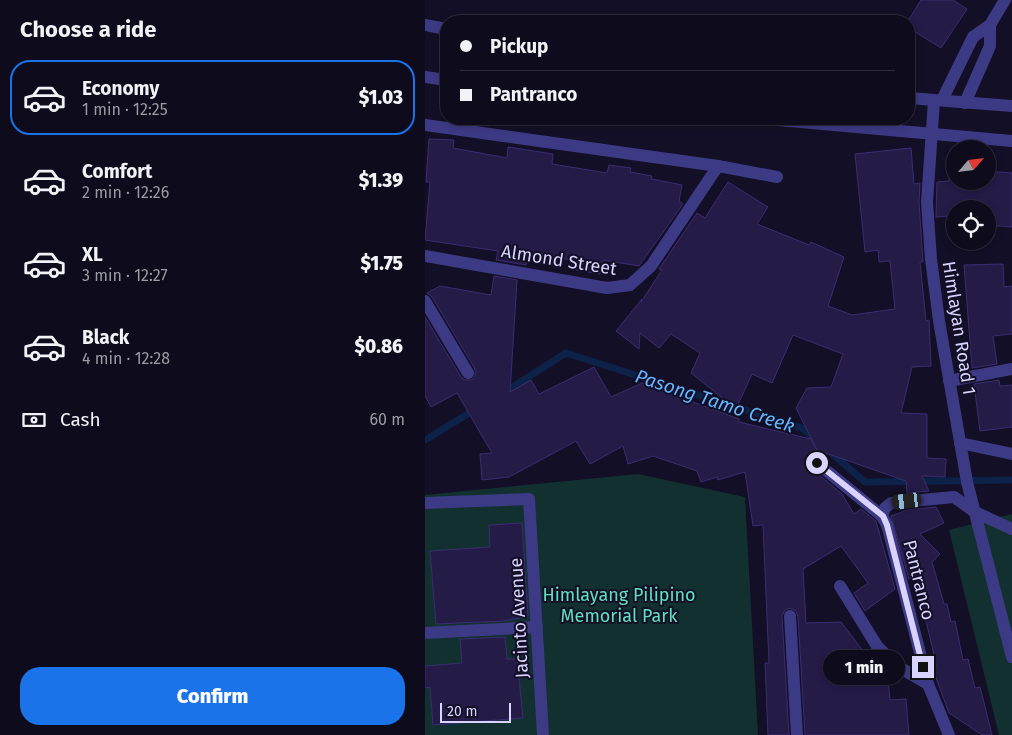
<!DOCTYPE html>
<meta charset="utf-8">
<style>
:root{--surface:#0e0b1c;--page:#171425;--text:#f1f3f6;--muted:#9b9ba3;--line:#2e2b3b;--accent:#1a73e8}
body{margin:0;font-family:"Fira Sans",sans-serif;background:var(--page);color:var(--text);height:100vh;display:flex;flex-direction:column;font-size:19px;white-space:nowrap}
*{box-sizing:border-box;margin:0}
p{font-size:16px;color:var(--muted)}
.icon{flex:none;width:28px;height:28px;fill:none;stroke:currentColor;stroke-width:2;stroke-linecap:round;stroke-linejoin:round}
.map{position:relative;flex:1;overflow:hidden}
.drawer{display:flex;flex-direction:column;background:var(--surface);width:425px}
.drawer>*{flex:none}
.guide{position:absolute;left:15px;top:15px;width:475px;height:110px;border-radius:20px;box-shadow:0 2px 8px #0003,0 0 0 1px var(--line);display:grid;align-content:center;height:110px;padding:0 20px;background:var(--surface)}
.needle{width:32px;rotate:62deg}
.tools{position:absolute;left:521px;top:140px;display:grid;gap:10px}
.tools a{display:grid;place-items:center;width:50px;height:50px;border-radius:50%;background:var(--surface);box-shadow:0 2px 8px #0003,0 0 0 1px var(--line);font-size:25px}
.scale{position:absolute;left:15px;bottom:12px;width:71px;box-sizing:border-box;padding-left:5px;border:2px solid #d9d4ff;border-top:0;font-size:14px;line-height:18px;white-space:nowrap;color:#d9d4ff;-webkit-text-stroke:4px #130f26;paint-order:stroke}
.end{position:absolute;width:22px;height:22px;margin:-11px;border:6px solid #d9d4ff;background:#111;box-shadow:0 0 0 2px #111}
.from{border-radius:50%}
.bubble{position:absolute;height:35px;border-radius:18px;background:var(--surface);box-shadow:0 2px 8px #0003,0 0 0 1px var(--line);font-size:16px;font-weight:800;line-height:35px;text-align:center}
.car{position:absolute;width:15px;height:30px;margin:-15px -8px;border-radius:6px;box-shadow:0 0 4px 1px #0007;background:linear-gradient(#222 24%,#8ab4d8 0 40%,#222 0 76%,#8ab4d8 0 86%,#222 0)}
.guide b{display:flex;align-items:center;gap:18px;height:48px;font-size:19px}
.guide b+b{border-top:1px solid var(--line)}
.guide i{width:12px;height:12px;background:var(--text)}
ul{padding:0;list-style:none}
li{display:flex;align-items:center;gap:15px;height:75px;margin:0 10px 8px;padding:0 10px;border:2px solid transparent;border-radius:20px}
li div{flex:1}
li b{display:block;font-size:19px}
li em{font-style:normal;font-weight:800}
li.selected{border-color:var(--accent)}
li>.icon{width:45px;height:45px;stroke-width:1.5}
h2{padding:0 20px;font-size:22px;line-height:60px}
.pay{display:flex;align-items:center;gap:12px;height:55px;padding:0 20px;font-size:19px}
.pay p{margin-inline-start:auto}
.primary-button{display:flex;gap:10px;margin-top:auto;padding:10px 20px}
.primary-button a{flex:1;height:58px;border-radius:20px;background:var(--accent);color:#fff;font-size:20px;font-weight:800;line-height:58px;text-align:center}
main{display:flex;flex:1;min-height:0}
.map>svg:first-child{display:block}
.green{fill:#12302f}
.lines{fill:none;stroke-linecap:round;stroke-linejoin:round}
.stream{stroke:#0c2248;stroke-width:7}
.building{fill:#241b47;stroke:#3b2d73}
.minor{stroke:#3d3a85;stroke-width:12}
.route{stroke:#d9d4ff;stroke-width:6}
.labels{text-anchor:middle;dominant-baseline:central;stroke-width:4;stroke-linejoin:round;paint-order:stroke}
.street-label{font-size:18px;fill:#d9d4ff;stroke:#130f26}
.park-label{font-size:18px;fill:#5fe0c0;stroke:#130f26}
.water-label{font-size:19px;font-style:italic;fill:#62b6ff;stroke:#130f26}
</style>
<main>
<section class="drawer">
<h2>Choose a ride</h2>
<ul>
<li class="selected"><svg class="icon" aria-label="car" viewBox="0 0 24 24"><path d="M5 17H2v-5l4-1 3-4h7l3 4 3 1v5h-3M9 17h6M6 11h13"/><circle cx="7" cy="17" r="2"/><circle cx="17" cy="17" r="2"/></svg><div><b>Economy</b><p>1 min · 12:25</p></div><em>$1.03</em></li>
<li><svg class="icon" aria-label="car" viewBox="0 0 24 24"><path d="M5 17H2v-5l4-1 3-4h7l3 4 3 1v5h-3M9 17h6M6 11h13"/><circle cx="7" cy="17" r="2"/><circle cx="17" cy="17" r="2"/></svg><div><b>Comfort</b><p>2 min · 12:26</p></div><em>$1.39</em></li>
<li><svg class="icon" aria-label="car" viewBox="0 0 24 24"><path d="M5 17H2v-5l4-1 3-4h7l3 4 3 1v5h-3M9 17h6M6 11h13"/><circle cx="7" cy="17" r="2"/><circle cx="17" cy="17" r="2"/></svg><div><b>XL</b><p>3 min · 12:27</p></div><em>$1.75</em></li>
<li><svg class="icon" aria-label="car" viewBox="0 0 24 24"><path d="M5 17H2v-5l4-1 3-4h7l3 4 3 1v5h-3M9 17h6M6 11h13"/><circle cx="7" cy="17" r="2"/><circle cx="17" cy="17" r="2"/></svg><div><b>Black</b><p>4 min · 12:28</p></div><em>$0.86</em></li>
</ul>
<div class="pay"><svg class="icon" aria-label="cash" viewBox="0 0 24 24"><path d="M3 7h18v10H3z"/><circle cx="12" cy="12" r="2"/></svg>Cash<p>60 m</p></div>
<div class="primary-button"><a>Confirm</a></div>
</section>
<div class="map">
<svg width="587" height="735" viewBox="0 0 587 735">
<rect width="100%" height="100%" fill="#130f26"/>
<g class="green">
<path d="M 213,474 L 320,497 L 333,735 L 0,735 L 0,495 Z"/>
<path d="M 587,514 L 587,735 L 574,735 L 524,530 Z"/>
</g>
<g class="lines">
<g class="stream">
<path d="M 78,393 L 141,353 L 377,428 L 390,439"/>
<path d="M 0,440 L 51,409"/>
<path d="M 404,451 L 440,482 L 587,480"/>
</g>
</g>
<g class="building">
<path d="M 496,0 L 528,0 L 542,9 L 516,48 L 484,28 L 483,21 Z"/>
<path d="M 4,139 L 29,140 L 28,148 L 82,158 L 83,147 L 128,154 L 127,164 L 182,173 L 184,165 L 206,168 L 205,172 L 227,176 L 226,179 L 257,185 L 254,201 L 258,204 L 214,266 L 178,260 L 175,274 L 146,269 L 147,260 L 103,253 L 101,265 L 71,260 L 73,251 L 0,240 L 5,182 L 1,182 Z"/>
<path d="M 486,148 L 489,184 L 495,183 L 494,202 L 498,262 L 495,262 L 501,321 L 504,320 L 506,366 L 487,367 L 476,413 L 502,414 L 502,458 L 521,459 L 520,477 L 497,476 L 504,491 L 482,493 L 481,481 L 392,450 L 371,408 L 382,388 L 406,387 L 418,354 L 368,335 L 347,383 L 327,374 L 311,409 L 266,373 L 275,353 L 246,334 L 234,348 L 215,333 L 214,349 L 191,331 L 217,299 L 216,302 L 237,270 L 234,269 L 272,213 L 280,218 L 303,182 L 343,207 L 332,224 L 384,245 L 386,242 L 419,257 L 403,306 L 427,315 L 470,309 L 465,261 L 454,262 L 453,250 L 440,252 L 430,154 Z"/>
<path d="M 525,168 L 530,168 L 530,181 L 562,181 L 562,171 L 587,173 L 587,227 L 562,225 L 562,209 L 530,209 L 530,223 L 525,222 L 524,216 L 511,217 L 512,182 L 524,181 Z"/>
<path d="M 578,264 L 579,287 L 587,286 L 587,334 L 568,336 L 572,364 L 547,368 L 539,265 Z"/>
<path d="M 69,276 L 92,280 L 85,392 L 106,380 L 114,394 L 169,367 L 186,397 L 217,383 L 314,419 L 314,422 L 386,439 L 395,456 L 390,455 L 385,458 L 384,465 L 387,469 L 417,494 L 429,514 L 436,509 L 451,521 L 470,589 L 440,611 L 429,593 L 443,583 L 416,546 L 378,569 L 381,623 L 416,622 L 448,664 L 454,664 L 456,679 L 463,678 L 465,700 L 481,699 L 484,735 L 380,735 L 373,616 L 371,611 L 365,608 L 360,610 L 357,616 L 364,735 L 343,735 L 340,663 L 344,663 L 338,525 L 328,526 L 320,472 L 293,480 L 292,477 L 276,482 L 272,471 L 228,456 L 203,464 L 198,446 L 165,464 L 151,441 L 84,477 L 57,480 L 55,454 L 67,453 L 32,393 L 6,407 L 0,396 L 0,317 L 36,377 L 40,380 L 47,380 L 50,376 L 50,369 L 7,297 L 2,293 L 15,286 L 66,295 Z"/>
<path d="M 574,380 L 575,386 L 587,385 L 587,427 L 555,431 L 549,384 Z"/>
<path d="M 511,507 L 519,523 L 495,534 L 515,554 L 507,562 L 519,604 L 522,604 L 526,622 L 530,621 L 538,660 L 543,659 L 550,688 L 555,687 L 567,735 L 557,735 L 524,713 L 507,667 L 511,666 L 507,646 L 490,575 L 484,579 L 466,516 L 482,510 Z"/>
<path d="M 97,523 L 103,616 L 79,621 L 11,624 L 5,551 L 65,547 L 64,525 Z"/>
<path d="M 80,637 L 82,659 L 92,659 L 98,718 L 8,725 L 5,687 L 0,688 L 0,666 L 37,663 L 35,639 Z"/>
</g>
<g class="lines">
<g class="minor">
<path d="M 0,25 L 21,29"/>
<path d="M 0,77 L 21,80"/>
<path d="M 484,98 L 587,106"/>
<path d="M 517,100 L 548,37 L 565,25 L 580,0"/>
<path d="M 509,101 L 502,202 L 506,259 L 514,321 L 542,482 L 587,657"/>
<path d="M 540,103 L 565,46 L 565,25"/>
<path d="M 342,119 L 587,141"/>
<path d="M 0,125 L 293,166 L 352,177"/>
<path d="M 0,256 L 182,288 L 205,285 L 226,266 L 293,166"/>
<path d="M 0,301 L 43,373"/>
<path d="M 524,381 L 587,369"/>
<path d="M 535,443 L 587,454"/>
<path d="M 392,463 L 457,516"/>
<path d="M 0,503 L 104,499 L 118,735"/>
<path d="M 415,586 L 452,646 L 472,666 L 503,684"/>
<path d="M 365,616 L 372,735"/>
<path d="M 0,633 L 112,627"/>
<path d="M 524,735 L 503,684 L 462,525 L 457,516 L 460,508 L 466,503 L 529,497 L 550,512 L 587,529"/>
</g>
</g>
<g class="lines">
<path class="route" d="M 392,463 L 458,516 L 462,525 L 498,667"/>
</g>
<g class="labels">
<g class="street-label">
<text transform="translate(134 260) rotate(9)">Almond Street</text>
<text transform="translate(534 328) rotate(81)">Himlayan Road 1</text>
<text transform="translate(494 580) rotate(76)">Pantranco</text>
<text transform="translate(94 618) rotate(-93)">Jacinto Avenue</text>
</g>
<g class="park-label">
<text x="194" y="595">Himlayang Pilipino<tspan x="194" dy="21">Memorial Park</tspan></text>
</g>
<g class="water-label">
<text transform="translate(290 401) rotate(18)">Pasong Tamo Creek</text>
</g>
</g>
</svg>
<div class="tools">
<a><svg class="needle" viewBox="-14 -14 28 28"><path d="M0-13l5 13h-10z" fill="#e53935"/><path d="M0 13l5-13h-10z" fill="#9b9ba3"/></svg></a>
<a><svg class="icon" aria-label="locate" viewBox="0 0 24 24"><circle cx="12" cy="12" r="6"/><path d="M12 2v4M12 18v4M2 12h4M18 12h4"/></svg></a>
</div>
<div class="scale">20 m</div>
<i class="end from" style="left:392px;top:463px"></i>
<i class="end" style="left:498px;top:667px"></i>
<div class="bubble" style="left:398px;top:650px;width:82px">1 min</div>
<i class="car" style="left:482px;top:501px;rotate:263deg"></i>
<div class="guide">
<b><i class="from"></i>Pickup</b>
<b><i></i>Pantranco</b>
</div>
</div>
</main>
